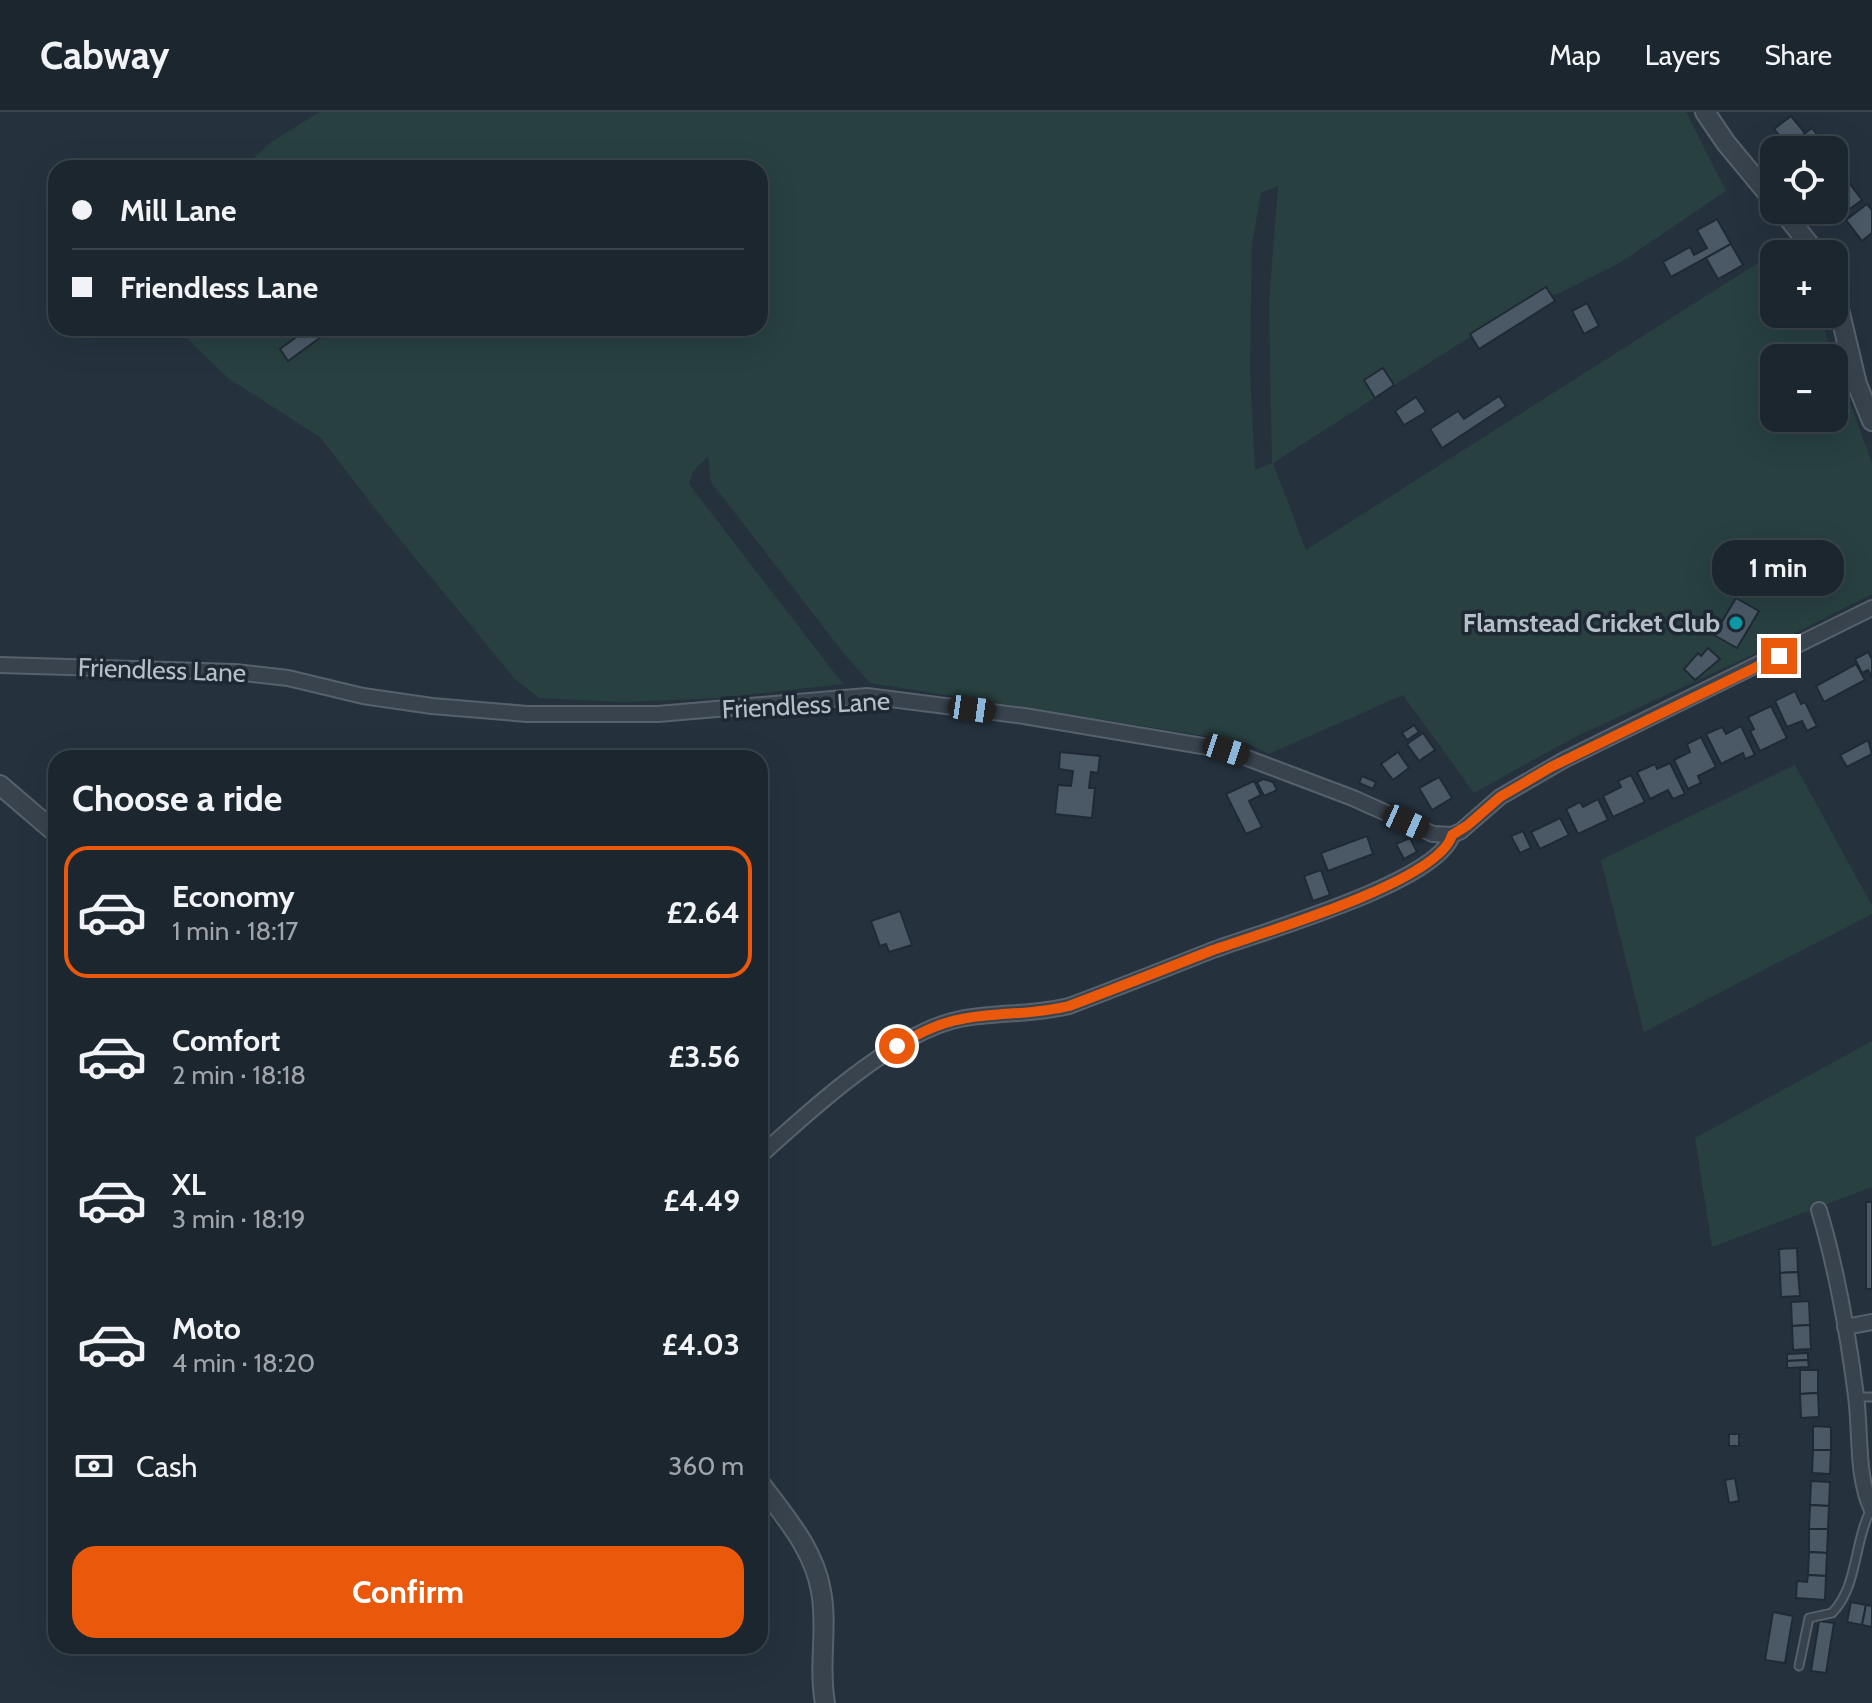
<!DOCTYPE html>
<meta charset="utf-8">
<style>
:root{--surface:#1c262e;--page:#29323a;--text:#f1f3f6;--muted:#a0a5aa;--line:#3a434a;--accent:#ea580c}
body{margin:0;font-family:Cabin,sans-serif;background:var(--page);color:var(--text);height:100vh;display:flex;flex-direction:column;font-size:30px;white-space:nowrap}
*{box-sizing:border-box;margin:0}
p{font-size:26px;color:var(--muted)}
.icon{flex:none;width:44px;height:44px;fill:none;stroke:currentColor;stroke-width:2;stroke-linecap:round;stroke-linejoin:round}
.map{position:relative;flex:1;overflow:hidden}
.sheet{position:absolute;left:48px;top:638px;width:720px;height:904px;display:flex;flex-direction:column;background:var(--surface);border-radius:24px;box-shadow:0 8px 32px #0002,0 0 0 2px var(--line)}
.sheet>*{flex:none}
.top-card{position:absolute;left:48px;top:48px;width:720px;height:176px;border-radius:24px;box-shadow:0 8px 32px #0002,0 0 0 2px var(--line);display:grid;align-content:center;height:176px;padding:0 24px;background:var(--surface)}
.tools{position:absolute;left:1760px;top:24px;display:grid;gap:16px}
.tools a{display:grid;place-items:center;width:88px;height:88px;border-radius:16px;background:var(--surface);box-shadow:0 8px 32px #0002,0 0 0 2px var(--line);font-size:40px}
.end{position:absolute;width:36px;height:36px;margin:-18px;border:10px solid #ea580c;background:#fff;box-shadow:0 0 0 4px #fff}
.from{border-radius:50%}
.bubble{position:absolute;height:56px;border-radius:24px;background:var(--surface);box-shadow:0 8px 32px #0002,0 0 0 2px var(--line);font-size:26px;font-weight:700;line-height:56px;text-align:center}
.car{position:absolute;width:24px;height:48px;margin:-24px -12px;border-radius:10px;box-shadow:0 0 6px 2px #0007;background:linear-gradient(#222 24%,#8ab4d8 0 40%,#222 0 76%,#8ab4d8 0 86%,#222 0)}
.top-card b{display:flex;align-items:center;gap:28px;height:76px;font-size:30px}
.top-card b+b{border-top:2px solid var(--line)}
.top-card i{width:20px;height:20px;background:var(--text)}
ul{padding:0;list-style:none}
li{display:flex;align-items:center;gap:24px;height:132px;margin:0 16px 12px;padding:0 8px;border:4px solid transparent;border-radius:24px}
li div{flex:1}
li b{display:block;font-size:30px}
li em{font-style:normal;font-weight:700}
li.active{border-color:var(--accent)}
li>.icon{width:72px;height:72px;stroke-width:1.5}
h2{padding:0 24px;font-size:36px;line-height:96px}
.pay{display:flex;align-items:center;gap:20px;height:88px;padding:0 24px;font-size:30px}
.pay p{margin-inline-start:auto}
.cta{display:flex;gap:16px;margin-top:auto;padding:16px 24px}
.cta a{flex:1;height:92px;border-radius:24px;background:var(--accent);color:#fff;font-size:32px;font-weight:700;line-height:92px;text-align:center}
header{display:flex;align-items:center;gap:48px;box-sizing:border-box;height:112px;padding:0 40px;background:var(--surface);border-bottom:2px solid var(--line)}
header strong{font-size:38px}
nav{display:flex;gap:44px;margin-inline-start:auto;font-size:28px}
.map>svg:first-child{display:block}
.green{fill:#284040;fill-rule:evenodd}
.building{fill:#4b5967;stroke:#202a35;stroke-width:2}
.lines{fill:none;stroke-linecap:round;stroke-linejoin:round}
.service-casing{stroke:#57616c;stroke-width:11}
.minor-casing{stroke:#57616c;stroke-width:18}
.tertiary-casing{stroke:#57616c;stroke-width:22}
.service{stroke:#39434e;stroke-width:7}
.minor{stroke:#39434e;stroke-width:14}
.tertiary{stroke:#39434e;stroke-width:18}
.route{stroke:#ea580c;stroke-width:10}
.culture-dot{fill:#0f9aa8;stroke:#1e2833;stroke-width:3}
.labels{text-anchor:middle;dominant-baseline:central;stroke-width:7;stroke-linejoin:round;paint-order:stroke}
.poi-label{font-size:26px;font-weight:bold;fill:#b5bec9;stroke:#1e2833;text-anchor:end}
.street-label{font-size:26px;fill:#b5bec9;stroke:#1e2833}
</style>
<header>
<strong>Cabway</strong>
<nav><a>Map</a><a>Layers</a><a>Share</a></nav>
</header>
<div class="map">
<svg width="1872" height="1591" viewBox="0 0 1872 1591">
<rect width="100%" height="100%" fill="#25323e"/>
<g class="green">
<path d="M 319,0 L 1686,0 L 1726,79 L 1621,150 L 1465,228 L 1273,351 L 1306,438 L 1772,142 L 1786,135 L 1791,142 L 1774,142 L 1774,202 L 1819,202 L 1834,246 L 1774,246 L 1774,306 L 1834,306 L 1834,247 L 1872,351 L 1872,482 L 1748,545 L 1573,626 L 1474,681 L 1403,583 L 1269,642 L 1244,630 L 870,571 L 846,544 L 711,370 L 708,343 L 693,360 L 689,371 L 695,380 L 843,572 L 717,586 L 623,590 L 539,586 L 515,567 L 384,408 L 321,326 L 228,266 L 176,216 L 760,216 L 760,56 L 243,56 L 270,31 ZM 1278,74 L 1269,191 L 1272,351 L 1255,358 L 1250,256 L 1252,132 L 1261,81 Z"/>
<path d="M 1795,653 L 1872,794 L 1872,802 L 1644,920 L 1601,748 Z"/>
<path d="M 1872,929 L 1872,1075 L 1712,1135 L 1695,1026 Z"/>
</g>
<g class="building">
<path d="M 1791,4 L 1805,21 L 1788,34 L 1774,17 Z"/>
<path d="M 1812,16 L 1829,38 L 1791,38 L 1788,34 Z"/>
<path d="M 1834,51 L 1862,88 L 1843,102 L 1834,91 Z"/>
<path d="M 1867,92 L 1872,98 L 1872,121 L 1862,129 L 1846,108 Z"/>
<path d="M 1717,107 L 1731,132 L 1671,165 L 1663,150 L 1690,135 L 1694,143 L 1707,136 L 1697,118 Z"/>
<path d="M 1731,132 L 1743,153 L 1718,167 L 1706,146 Z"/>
<path d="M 1546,175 L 1555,189 L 1479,237 L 1470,222 Z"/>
<path d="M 1587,191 L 1599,214 L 1584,222 L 1572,199 Z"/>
<path d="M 293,216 L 315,216 L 321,225 L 288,249 L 280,237 L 299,223 Z"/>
<path d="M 1383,256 L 1394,273 L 1375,286 L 1364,268 Z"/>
<path d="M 1499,284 L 1506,294 L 1442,336 L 1430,317 L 1458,299 L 1464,307 Z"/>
<path d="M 1416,285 L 1426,300 L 1404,313 L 1395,299 Z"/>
<path d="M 1736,486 L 1759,499 L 1737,536 L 1714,523 Z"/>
<path d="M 1708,536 L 1720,547 L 1695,568 L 1684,557 L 1698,541 L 1701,544 Z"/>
<path d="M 1868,540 L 1872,547 L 1872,565 L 1868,558 L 1862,561 L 1855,547 Z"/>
<path d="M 1856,552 L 1865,568 L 1824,590 L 1816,574 Z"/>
<path d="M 1795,579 L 1801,592 L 1805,590 L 1817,614 L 1807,619 L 1802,609 L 1787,615 L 1775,589 Z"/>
<path d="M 1771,594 L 1787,626 L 1760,639 L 1750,619 L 1754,617 L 1748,605 Z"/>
<path d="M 1414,613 L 1419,620 L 1407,628 L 1402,621 Z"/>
<path d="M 1741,614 L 1755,643 L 1745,647 L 1743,641 L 1721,652 L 1706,622 L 1722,615 L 1726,622 Z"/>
<path d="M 1423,621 L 1435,638 L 1419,649 L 1407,632 Z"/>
<path d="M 1701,625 L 1716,655 L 1698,664 L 1701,671 L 1688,677 L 1674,648 L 1690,640 L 1687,632 Z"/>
<path d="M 1868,628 L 1872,642 L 1847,655 L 1840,643 Z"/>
<path d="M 1060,640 L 1100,644 L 1098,661 L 1091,660 L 1089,676 L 1095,676 L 1092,706 L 1055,702 L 1058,673 L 1071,674 L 1073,659 L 1059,657 Z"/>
<path d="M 1398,640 L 1409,656 L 1393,668 L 1381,652 Z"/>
<path d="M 1670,651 L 1685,682 L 1673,687 L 1668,678 L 1650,687 L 1637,660 L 1655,652 L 1657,657 Z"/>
<path d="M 1631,663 L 1645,690 L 1613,705 L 1603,684 L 1621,675 L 1618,669 Z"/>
<path d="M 1362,664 L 1376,670 L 1373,677 L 1359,671 Z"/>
<path d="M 1439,665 L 1452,686 L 1432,698 L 1419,676 Z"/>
<path d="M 1263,667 L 1273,670 L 1277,678 L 1264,684 L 1257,670 Z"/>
<path d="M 1254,669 L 1261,683 L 1249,689 L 1262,715 L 1246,722 L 1226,682 Z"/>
<path d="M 1598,687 L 1608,708 L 1578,722 L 1566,697 L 1580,690 L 1583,695 Z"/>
<path d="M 1560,706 L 1569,723 L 1540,737 L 1531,720 Z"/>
<path d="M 1523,719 L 1531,736 L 1520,741 L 1511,724 Z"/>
<path d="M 1367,724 L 1373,742 L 1328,759 L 1321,741 Z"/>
<path d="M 1410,726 L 1417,740 L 1404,747 L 1396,732 Z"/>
<path d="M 1321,758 L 1330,783 L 1313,789 L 1304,764 Z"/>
<path d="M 900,799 L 912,833 L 889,840 L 886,832 L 880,834 L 871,809 Z"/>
<rect x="1866" y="1090" width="6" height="87"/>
<path d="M 1797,1136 L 1798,1160 L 1780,1161 L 1779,1137 Z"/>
<path d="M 1798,1160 L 1800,1184 L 1781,1185 L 1780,1161 Z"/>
<path d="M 1809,1189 L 1810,1213 L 1792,1214 L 1791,1190 Z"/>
<path d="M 1810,1213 L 1811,1237 L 1793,1238 L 1792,1214 Z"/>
<path d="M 1808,1241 L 1808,1248 L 1787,1249 L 1787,1242 Z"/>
<path d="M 1808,1248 L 1809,1255 L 1787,1256 L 1787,1249 Z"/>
<path d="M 1800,1258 L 1818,1258 L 1818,1281 L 1800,1282 Z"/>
<path d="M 1818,1281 L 1819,1305 L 1801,1306 L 1800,1282 Z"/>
<path d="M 1813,1314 L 1831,1315 L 1831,1338 L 1813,1338 Z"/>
<rect x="1729" y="1322" width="10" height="12"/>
<path d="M 1813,1338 L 1831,1338 L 1830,1362 L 1812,1361 Z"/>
<path d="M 1735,1366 L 1739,1389 L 1729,1391 L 1725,1368 Z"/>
<path d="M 1811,1369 L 1830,1370 L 1829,1394 L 1810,1393 Z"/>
<path d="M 1810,1393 L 1829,1394 L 1828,1417 L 1809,1417 Z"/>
<path d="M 1809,1417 L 1828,1417 L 1827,1441 L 1809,1440 Z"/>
<path d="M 1809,1440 L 1827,1441 L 1826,1464 L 1808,1463 Z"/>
<path d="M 1808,1463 L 1826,1464 L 1825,1488 L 1796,1486 L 1797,1469 L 1807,1470 Z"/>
<path d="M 1851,1490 L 1866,1493 L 1862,1513 L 1847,1510 Z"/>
<path d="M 1866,1493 L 1872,1494 L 1872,1515 L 1862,1513 Z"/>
<path d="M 1773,1500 L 1793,1504 L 1785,1551 L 1765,1548 Z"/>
<path d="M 1819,1509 L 1834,1511 L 1826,1561 L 1811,1559 Z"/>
</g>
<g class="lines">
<defs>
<g id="service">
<path d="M 1857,1285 L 1872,1285"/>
<path d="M 1799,1554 L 1809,1506 L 1832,1501 C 1858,1475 1854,1429 1871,1397"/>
</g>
<g id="minor">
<path d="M 0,553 L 235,560 L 288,566 L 363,584 L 432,594 L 527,602 L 658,602 L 867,584 L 1024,604 L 1226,638 L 1353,686 L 1433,722 L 1452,723 L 1461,719 L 1500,685 L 1564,648 L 1872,496"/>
<path d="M 760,1044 C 809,999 895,920 960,907 C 996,900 1033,903 1069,894 C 1117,876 1165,857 1213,838 C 1261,820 1439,770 1452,723"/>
<path d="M 1819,1098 C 1837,1158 1848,1222 1856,1284 C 1861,1321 1856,1364 1872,1398"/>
<path d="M 1845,1215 L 1872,1210"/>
</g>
<g id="tertiary">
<path d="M 1705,0 L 1726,31 L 1774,89"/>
<path d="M 1782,98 L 1817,142"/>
<path d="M 1834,176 L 1857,272 L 1872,309"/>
<path d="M 0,673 L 56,721"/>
<path d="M 760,1371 C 785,1405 814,1437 821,1479 C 828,1515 818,1554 825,1591"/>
</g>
</defs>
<use href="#service" class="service-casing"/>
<use href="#minor" class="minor-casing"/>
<use href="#tertiary" class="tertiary-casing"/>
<use href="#service" class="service"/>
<use href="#minor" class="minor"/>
<use href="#tertiary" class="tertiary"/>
</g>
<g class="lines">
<path class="route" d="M 897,934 C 918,922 938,911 962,907 C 998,900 1034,903 1069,894 C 1117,876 1165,857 1213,838 C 1261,821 1439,770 1452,723 L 1468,713 L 1500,685 L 1551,655 L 1779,544"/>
</g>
<circle class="culture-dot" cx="1736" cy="511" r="8"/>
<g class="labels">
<g class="poi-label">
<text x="1720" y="511">Flamstead Cricket Club</text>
</g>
<g class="street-label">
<text transform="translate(162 558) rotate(2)">Friendless Lane</text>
<text transform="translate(806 593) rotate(-3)">Friendless Lane</text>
</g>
</g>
</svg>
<div class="tools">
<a><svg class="icon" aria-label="locate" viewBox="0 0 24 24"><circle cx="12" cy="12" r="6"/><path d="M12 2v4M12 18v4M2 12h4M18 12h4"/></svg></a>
<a>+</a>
<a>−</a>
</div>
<i class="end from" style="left:897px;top:934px"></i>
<i class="end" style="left:1779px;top:544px"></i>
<div class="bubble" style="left:1712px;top:428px;width:132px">1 min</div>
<i class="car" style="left:972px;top:597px;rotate:98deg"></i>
<i class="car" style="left:1226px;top:638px;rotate:108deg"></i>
<i class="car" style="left:1406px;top:710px;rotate:114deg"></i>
<div class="top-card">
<b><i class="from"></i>Mill Lane</b>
<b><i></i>Friendless Lane</b>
</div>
<section class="sheet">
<h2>Choose a ride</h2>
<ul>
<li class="active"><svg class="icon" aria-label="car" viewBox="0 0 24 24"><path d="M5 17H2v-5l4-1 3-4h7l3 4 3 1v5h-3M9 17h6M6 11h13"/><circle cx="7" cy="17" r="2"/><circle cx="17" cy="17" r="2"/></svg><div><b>Economy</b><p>1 min · 18:17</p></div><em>£2.64</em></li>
<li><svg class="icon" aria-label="car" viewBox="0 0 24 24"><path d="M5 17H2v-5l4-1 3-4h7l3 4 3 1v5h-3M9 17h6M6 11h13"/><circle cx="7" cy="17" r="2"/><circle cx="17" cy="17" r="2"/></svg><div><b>Comfort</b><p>2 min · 18:18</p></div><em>£3.56</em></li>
<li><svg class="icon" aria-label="car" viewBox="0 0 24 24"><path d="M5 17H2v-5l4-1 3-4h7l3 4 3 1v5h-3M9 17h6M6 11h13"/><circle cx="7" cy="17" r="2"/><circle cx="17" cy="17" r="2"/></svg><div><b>XL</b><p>3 min · 18:19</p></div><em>£4.49</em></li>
<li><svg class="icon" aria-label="car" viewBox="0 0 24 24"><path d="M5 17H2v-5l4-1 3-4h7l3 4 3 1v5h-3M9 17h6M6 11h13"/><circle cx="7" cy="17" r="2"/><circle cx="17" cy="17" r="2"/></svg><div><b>Moto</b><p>4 min · 18:20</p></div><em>£4.03</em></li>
</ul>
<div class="pay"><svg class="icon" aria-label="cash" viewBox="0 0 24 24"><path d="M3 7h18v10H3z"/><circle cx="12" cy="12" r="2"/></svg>Cash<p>360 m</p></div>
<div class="cta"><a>Confirm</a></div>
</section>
</div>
